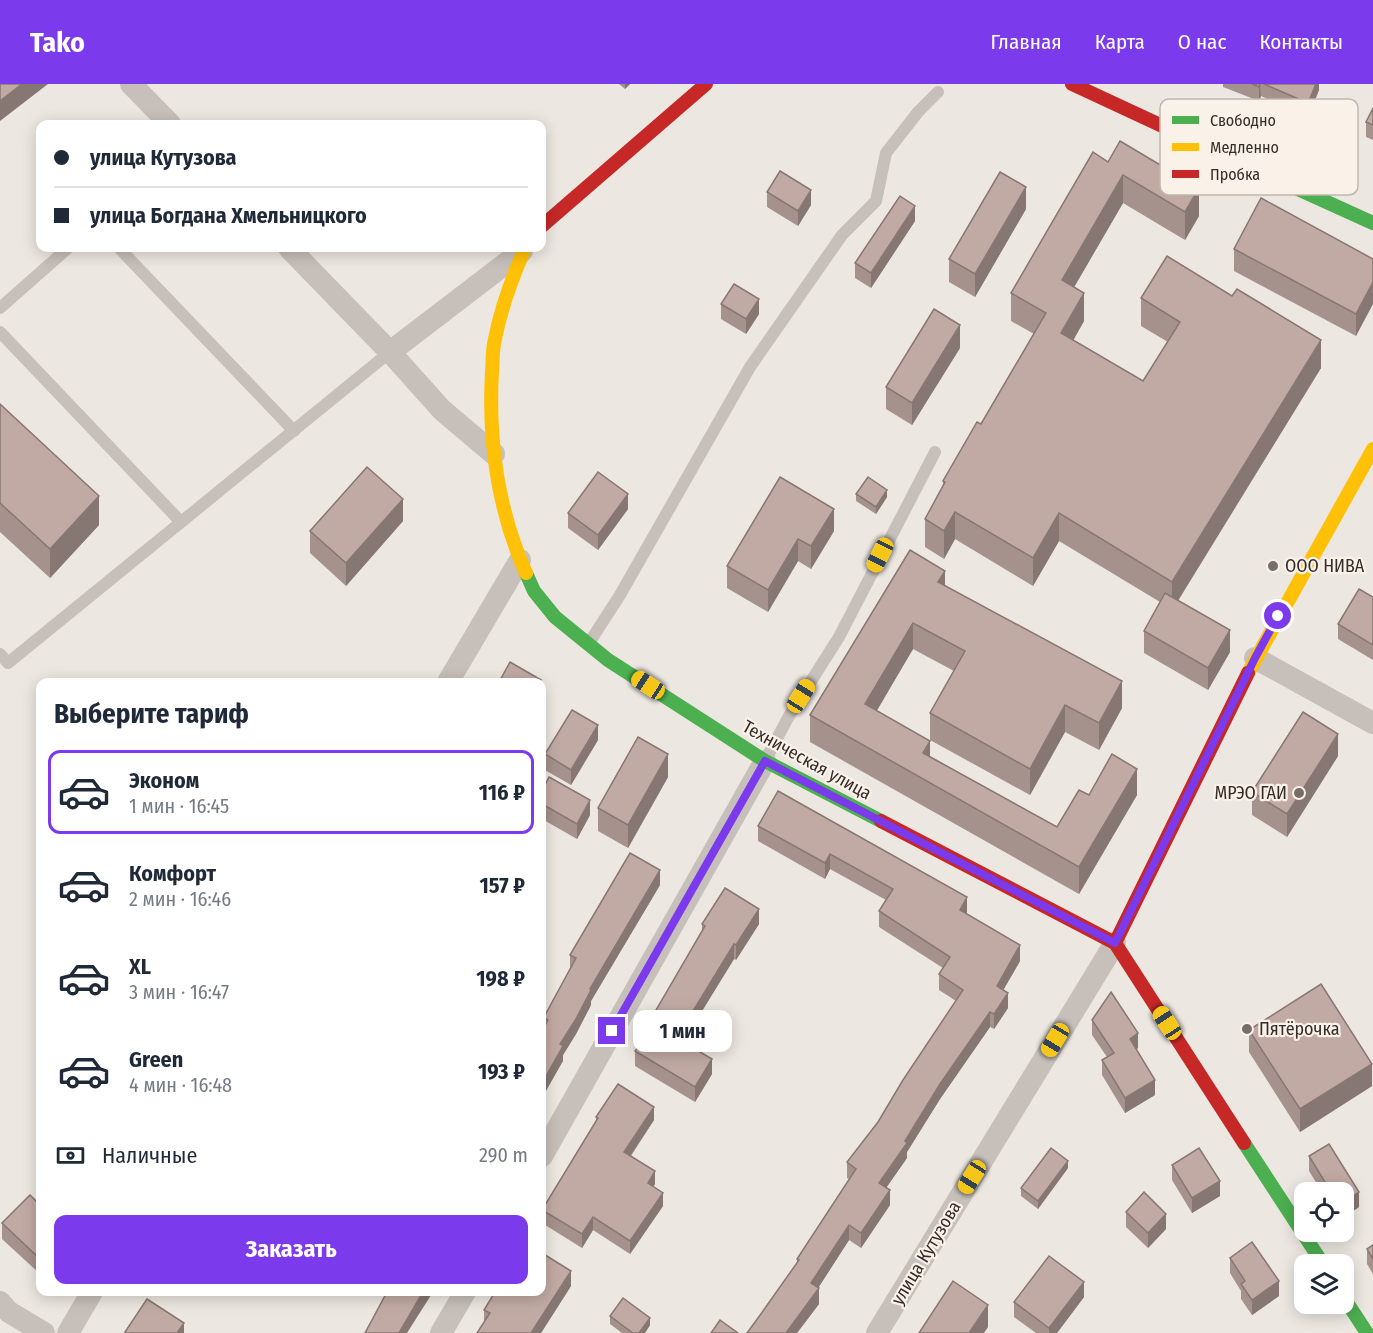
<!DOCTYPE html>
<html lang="ru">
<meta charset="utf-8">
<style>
:root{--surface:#fff;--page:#f6f6f7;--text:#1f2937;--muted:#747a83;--line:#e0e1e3;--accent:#7c3aed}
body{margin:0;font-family:"Fira Sans Condensed",sans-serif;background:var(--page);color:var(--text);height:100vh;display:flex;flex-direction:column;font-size:22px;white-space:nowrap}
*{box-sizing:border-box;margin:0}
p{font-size:20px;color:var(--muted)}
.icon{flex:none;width:33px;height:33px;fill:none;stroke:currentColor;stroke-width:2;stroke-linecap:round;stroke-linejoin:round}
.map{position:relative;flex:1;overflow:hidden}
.details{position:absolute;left:36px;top:594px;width:510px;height:618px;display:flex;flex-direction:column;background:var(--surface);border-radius:12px;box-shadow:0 3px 15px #0003}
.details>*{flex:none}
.top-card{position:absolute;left:36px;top:36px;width:510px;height:132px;border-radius:12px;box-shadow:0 3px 15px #0003;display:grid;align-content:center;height:132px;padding:0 18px;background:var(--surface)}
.controls{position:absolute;left:1294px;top:1098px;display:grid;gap:12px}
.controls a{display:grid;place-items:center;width:60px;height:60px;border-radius:12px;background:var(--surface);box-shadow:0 3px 15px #0003;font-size:30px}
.end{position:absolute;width:27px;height:27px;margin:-14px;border:8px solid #7c3aed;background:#fff;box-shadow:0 0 0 3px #fff}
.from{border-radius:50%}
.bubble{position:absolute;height:42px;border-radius:12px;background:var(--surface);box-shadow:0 3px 15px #0003;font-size:20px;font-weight:700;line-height:42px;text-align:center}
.car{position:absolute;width:18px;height:36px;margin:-18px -9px;border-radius:8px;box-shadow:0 0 4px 2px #0007;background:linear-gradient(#f5c518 24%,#345 0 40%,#f5c518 0 76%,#345 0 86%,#f5c518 0)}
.top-card b{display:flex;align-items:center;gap:21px;height:57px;font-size:22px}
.top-card b+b{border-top:2px solid var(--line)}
.top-card i{width:15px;height:15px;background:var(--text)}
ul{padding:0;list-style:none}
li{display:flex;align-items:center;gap:18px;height:84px;margin:0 12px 9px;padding:0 6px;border:3px solid transparent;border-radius:12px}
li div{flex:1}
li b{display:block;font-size:22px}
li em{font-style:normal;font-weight:700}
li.selected{border-color:var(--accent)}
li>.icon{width:54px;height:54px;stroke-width:1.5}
h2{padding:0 18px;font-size:27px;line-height:72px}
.pay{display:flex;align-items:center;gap:15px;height:66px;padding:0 18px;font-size:22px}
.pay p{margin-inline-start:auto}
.action{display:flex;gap:12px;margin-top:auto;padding:12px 18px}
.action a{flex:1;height:69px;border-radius:12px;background:var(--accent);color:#fff;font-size:24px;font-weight:700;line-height:69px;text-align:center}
header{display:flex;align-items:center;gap:36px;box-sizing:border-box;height:84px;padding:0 30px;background:var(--accent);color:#fff}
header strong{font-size:28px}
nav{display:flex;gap:33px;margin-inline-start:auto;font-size:21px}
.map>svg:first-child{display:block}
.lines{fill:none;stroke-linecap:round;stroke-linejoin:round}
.lane{stroke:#c6bfba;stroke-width:12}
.street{stroke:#c6bfba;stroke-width:22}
.fast{stroke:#4caf50;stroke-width:14}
.slow{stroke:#ffc107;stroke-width:14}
.jam{stroke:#c62828;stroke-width:14}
.wall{fill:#a6928c}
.shaded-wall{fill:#877772}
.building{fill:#c1aaa3;stroke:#877772;stroke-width:1.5}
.route{stroke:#7c3aed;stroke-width:8}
.poi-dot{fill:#776d69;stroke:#faf1e9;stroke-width:2}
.labels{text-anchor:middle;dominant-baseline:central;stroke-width:4.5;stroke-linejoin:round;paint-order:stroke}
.poi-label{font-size:18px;fill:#372c28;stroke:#faf1e9;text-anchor:start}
.street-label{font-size:18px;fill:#372c28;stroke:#faf1e9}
.key{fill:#faf1e9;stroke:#c0b6af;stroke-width:1.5}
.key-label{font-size:16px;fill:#372c28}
</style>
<header>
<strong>Tako</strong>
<nav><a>Главная</a><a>Карта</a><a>О нас</a><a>Контакты</a></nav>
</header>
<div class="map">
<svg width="1373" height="1249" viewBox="0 0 1373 1249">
<rect width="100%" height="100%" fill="#ede7e1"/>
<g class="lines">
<g class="lane">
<path d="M 119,164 L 294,347"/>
<path d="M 0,224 L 68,164"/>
<path d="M 0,248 L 181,438"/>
<path d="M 589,559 L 620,511 L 750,283 L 842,151 L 876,117 L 886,69 L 918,28 L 938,8"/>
<path d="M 0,570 L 8,579 L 390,268"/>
<path d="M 765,677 L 789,632 L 839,553 L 935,368"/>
</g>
<g class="street">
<path d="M 131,0 L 170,40"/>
<path d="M 289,164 L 390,268 L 442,326 L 494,370"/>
<path d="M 390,268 L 522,167"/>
<path d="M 1255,574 L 1373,639"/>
<path d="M 448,598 L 520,476"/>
<path d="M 542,1072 L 765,677"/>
<path d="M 0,1218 L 9,1228 L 44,1249"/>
<path d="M 68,1249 L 92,1208"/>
<path d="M 441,1249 L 465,1208"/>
<path d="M 877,1249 L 1115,859"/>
</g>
<g class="fast">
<path d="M 1298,105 L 1373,139"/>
<path d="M 526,489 L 534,507 L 555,533 L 608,576 L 765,677 L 881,737"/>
<path d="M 1244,1059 L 1323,1180"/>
<path d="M 1344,1214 L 1367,1249"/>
</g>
<g class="slow">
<path d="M 525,164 C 512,194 501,223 495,255 C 492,266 493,277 492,288 C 488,356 498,427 526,489"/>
<path d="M 1248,589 L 1373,365"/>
</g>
<g class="jam">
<path d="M 1072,0 L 1298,105"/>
<path d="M 542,142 L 706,0"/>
<path d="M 881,737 L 1115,859 L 1244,1059"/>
<path d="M 1115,859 L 1248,589"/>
</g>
</g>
<g class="wall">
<path d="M 619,0 L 630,0 L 625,5 Z"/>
<path d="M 1223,0 L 1319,0 L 1319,6 L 1308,33 L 1261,12 L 1259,17 L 1223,3 Z"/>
<path d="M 1373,24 L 1373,56 L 1366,53 L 1366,38 Z"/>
<path d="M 1093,68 L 1199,132 L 1185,156 L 1123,119 L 1074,203 L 1084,237 L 1073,257 L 1143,297 L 1168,258 L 1141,242 L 1141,214 L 1321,284 L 1178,517 L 1230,568 L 1208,606 L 1144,569 L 1144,547 L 1160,518 L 1059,457 L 1033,502 L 955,455 L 944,475 L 925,463 L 925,435 L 943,402 L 943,397 L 981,340 L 1034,250 L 1011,237 L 1011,209 Z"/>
<path d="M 767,108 L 811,121 L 798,142 L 767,123 Z"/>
<path d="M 1026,125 L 975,213 L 949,198 L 949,175 Z"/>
<path d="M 915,137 L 871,204 L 855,194 L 855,179 Z"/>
<path d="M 1234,165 L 1373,175 L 1356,252 L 1234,187 Z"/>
<path d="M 721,220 L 759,230 L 746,250 L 721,235 Z"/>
<path d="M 960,264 L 912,341 L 886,325 L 886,303 Z"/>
<path d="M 0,320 L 99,441 L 50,494 L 0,448 Z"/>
<path d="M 780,393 L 834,447 L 811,485 L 798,477 L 768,528 L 727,504 L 727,482 Z"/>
<path d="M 856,410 L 887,413 L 876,430 L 856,417 Z"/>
<path d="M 628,425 L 598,466 L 568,444 L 568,429 Z"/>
<path d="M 403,437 L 346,502 L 310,469 L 310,447 Z"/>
<path d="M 945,501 L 1122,624 L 1099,666 L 1065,648 L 1030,711 L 930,656 L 930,629 L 954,587 L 913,565 L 876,627 L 930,672 L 1057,743 L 1089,711 L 1137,711 L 1079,810 L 810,658 L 810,631 Z"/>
<path d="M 1373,513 L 1373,576 L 1338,555 L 1338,540 Z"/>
<path d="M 598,656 L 571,701 L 545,686 L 545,670 Z"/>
<path d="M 1338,672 L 1287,753 L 1252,731 L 1252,708 Z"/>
<path d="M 668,693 L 628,764 L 598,747 L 598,724 Z"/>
<path d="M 778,707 L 967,828 L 966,830 L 1020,877 L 1003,906 L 1008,924 L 994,945 L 990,943 L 940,1015 L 907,1068 L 907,1074 L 886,1104 L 890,1121 L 861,1164 L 849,1156 L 818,1204 L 819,1220 L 797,1249 L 747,1249 L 758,1234 L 797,1179 L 797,1175 L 849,1095 L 847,1094 L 847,1078 L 878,1038 L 956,917 L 939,906 L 939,890 L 943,884 L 879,843 L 879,827 L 886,816 L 830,785 L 825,795 L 758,757 L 758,742 Z"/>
<path d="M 542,720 L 590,731 L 577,755 L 542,735 Z"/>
<path d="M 660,801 L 591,917 L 591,921 L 576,950 L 563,971 L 563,977 L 544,944 L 544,933 L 570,885 L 570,871 Z"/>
<path d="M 702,840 L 759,840 L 736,876 L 734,875 L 699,931 L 701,947 L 692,963 L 712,990 L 695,1018 L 635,982 L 635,967 L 645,953 L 645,945 L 702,847 Z"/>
<path d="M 1092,936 L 1138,964 L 1136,965 L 1155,1011 L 1125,1029 L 1102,991 L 1102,976 L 1107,973 L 1092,951 Z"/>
<path d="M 1249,946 L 1372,1002 L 1300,1048 L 1249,968 Z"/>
<path d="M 596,1033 L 654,1036 L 631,1072 L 655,1100 L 653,1103 L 663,1122 L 630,1170 L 593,1146 L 582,1164 L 542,1139 L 542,1126 L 596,1038 Z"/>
<path d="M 1309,1072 L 1359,1123 L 1344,1133 L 1344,1108 L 1322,1108 L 1309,1087 Z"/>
<path d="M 1172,1081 L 1220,1112 L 1192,1129 L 1172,1096 Z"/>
<path d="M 1068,1084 L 1038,1125 L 1021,1112 L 1021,1104 Z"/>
<path d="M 40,1121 L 40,1190 L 2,1155 L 2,1139 Z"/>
<path d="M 1126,1128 L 1166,1145 L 1148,1164 L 1126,1143 Z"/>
<path d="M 1373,1161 L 1373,1190 L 1367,1180 L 1367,1165 Z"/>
<path d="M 1230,1174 L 1279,1212 L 1252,1231 L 1241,1215 L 1241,1207 L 1230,1189 Z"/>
<path d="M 571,1202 L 541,1249 L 477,1249 L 484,1238 L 484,1226 Z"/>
<path d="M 1084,1213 L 1057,1249 L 1036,1249 L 1014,1233 L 1014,1218 Z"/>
<path d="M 610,1232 L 650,1241 L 645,1249 L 622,1249 L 610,1240 Z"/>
</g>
<g class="shaded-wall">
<path d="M 22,0 L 48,0 L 0,37 L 0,17 Z"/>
<path d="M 625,0 L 630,0 L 625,5 Z"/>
<path d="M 1260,0 L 1261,12 L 1259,17 L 1259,3 Z"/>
<path d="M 1316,0 L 1319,0 L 1319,6 L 1308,33 L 1308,19 Z"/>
<path d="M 1123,91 L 1123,119 L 1062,224 L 1062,196 Z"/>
<path d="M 1026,103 L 1026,125 L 975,213 L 975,190 Z"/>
<path d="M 1199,104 L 1199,132 L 1185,156 L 1185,128 Z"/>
<path d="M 811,106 L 811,121 L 798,142 L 798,127 Z"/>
<path d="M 915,122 L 915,137 L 871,204 L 871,189 Z"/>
<path d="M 1373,198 L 1373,220 L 1356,252 L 1356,230 Z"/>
<path d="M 1084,209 L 1084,237 L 1061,277 L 1061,249 Z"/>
<path d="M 759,215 L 759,230 L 746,250 L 746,235 Z"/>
<path d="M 960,241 L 960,264 L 912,341 L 912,319 Z"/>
<path d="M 1321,256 L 1321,284 L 1172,526 L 1172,498 Z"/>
<path d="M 887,406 L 887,413 L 876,430 L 876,423 Z"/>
<path d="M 628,410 L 628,425 L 598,466 L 598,451 Z"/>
<path d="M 99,412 L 99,441 L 50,494 L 50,465 Z"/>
<path d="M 403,415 L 403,437 L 346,502 L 346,479 Z"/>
<path d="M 834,425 L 834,447 L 811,485 L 811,462 Z"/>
<path d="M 955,428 L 955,455 L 944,475 L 944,447 Z"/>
<path d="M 1059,429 L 1059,457 L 1033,502 L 1033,474 Z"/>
<path d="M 798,455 L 798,477 L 768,528 L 768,506 Z"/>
<path d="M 945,487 L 945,513 L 938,498 Z"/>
<path d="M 913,539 L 913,565 L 865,647 L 865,620 Z"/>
<path d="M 1230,546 L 1230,568 L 1208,606 L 1208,584 Z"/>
<path d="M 1122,597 L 1122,624 L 1099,666 L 1099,639 Z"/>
<path d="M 1065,621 L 1065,648 L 1030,711 L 1030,685 Z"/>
<path d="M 598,641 L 598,656 L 571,701 L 571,686 Z"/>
<path d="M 1338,650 L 1338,672 L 1287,753 L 1287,730 Z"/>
<path d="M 930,657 L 930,684 L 923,669 Z"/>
<path d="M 668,670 L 668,693 L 628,764 L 628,741 Z"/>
<path d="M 1137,685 L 1137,711 L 1079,810 L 1079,783 Z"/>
<path d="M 590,716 L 590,731 L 577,755 L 577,740 Z"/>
<path d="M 830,770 L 830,785 L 825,795 L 825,779 Z"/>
<path d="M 660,786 L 660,801 L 591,917 L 591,921 L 576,950 L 563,971 L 563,977 L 542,1014 L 542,999 L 560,960 L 590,905 Z"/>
<path d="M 967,813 L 967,828 L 960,842 L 960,826 Z"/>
<path d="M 759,825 L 759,840 L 736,876 L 736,861 Z"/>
<path d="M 734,860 L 734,875 L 693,942 L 693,927 Z"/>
<path d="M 1020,861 L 1020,877 L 997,917 L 997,902 Z"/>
<path d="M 1008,909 L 1008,924 L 994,945 L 994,930 Z"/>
<path d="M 990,928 L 990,943 L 940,1015 L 907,1068 L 907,1074 L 879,1114 L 879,1099 L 940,1000 Z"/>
<path d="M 701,932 L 701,947 L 685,974 L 685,959 Z"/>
<path d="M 1138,949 L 1138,964 L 1130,970 L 1130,955 Z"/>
<path d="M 712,975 L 712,990 L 695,1018 L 695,1003 Z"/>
<path d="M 1372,980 L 1372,1002 L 1300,1048 L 1300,1025 Z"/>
<path d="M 1155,996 L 1155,1011 L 1125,1029 L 1125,1014 Z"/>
<path d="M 654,1023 L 654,1036 L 624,1081 L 624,1068 Z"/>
<path d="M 1068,1077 L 1068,1084 L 1038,1125 L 1038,1117 Z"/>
<path d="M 655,1087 L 655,1100 L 648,1112 L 648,1099 Z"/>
<path d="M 1220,1097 L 1220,1112 L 1192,1129 L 1192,1114 Z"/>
<path d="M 890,1106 L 890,1121 L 861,1164 L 861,1149 Z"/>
<path d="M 1359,1108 L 1359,1123 L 1344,1133 L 1344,1118 Z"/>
<path d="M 663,1109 L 663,1122 L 630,1170 L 630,1157 Z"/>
<path d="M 1166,1130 L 1166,1145 L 1148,1164 L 1148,1149 Z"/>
<path d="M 593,1133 L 593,1146 L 582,1164 L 582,1150 Z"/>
<path d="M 849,1141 L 849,1156 L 813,1212 L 819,1204 L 819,1220 L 797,1249 L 786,1249 L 811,1199 Z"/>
<path d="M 571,1187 L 571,1202 L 541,1249 L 531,1249 Z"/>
<path d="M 1279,1197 L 1279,1212 L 1252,1231 L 1252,1216 Z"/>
<path d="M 1084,1198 L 1084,1213 L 1057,1249 L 1049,1249 L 1049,1244 Z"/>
<path d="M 423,1208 L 433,1208 L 407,1249 L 399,1249 Z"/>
<path d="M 988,1221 L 988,1243 L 984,1249 L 969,1249 Z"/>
<path d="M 650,1234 L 650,1241 L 645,1249 L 639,1249 Z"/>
<path d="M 184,1239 L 184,1249 L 177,1249 Z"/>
</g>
<g class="building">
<path d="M 0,0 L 22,0 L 0,17 Z"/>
<path d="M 1252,0 L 1260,0 L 1259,3 Z"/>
<path d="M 1264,0 L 1316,0 L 1308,19 Z"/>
<path d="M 1373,24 L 1373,41 L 1366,38 Z"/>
<path d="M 1120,57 L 1199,104 L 1185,128 L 1123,91 L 1062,196 L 1084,209 L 1061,249 L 1143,297 L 1180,238 L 1141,214 L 1167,172 L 1232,212 L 1237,205 L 1321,256 L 1172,498 L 1059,429 L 1033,474 L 955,428 L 944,447 L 925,435 L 945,398 L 943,397 L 977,338 L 981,340 L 1046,229 L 1011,209 L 1093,68 L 1108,78 Z"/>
<path d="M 780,87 L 811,106 L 798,127 L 767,108 Z"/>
<path d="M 1000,88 L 1026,103 L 975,190 L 949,175 Z"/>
<path d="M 900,112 L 915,122 L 871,189 L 855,179 Z"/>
<path d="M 1261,114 L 1373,175 L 1373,198 L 1356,230 L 1234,165 Z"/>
<path d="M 734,200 L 759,215 L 746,235 L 721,220 Z"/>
<path d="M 934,225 L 960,241 L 912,319 L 886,303 Z"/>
<path d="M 0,320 L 99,412 L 50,465 L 0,419 Z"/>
<path d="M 367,383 L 403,415 L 346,479 L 310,447 Z"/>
<path d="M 598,388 L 628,410 L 598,451 L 568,429 Z"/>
<path d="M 780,393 L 834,425 L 811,462 L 798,455 L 768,506 L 727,482 Z"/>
<path d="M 868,393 L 887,406 L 876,423 L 856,410 Z"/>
<path d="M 910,466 L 945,487 L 938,498 L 1122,597 L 1099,639 L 1065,621 L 1030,685 L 930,629 L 965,567 L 913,539 L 865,620 L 930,657 L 923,669 L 1057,743 L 1079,706 L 1089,711 L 1112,670 L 1137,685 L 1079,783 L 810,631 Z"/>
<path d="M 1359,505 L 1373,513 L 1373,561 L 1338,540 Z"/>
<path d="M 1165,509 L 1230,546 L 1208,584 L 1144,547 Z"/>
<path d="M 510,578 L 541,596 L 539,598 L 499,598 Z"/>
<path d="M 572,626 L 598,641 L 571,686 L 545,670 Z"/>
<path d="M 1303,628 L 1338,650 L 1287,730 L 1252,708 Z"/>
<path d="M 638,653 L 668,670 L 628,741 L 598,724 Z"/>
<path d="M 549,693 L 590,716 L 577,740 L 542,720 L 542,707 Z"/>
<path d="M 778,707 L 967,813 L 960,826 L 1020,861 L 997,902 L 1008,909 L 994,930 L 990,928 L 940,1000 L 905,1057 L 907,1059 L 879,1099 L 890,1106 L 861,1149 L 849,1141 L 811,1199 L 819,1204 L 786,1249 L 747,1249 L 758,1234 L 799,1176 L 797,1175 L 856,1085 L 847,1078 L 878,1038 L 903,996 L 963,906 L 939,890 L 950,873 L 879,827 L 893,805 L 830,770 L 825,779 L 758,742 Z"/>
<path d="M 630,769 L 660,786 L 590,905 L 591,906 L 576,935 L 560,960 L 563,962 L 542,999 L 542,947 L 548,936 L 544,933 L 576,874 L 570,871 Z"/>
<path d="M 725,804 L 759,825 L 736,861 L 734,860 L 693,927 L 701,932 L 685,959 L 712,975 L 695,1003 L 635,967 L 649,948 L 645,945 L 705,842 L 702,840 Z"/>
<path d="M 1321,900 L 1372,980 L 1300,1025 L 1249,946 Z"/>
<path d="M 1111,908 L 1138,949 L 1130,955 L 1155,996 L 1125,1014 L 1102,976 L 1114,969 L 1092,936 Z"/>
<path d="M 618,1000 L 654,1023 L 624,1068 L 655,1087 L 648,1099 L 663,1109 L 630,1157 L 593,1133 L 582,1150 L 542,1126 L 598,1034 L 596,1033 Z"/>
<path d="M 1329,1060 L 1359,1108 L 1344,1118 L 1344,1108 L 1331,1108 L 1309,1072 Z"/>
<path d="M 1051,1064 L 1068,1077 L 1038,1117 L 1021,1104 Z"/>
<path d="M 1199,1064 L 1220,1097 L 1192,1114 L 1172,1081 Z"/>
<path d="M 1144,1108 L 1166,1130 L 1148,1149 L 1126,1128 Z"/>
<path d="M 30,1111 L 40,1121 L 40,1175 L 2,1139 Z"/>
<path d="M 1252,1158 L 1279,1197 L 1252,1216 L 1241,1200 L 1245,1197 L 1230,1174 Z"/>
<path d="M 1373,1161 L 1373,1175 L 1367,1165 Z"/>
<path d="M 542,1169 L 571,1187 L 531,1249 L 477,1249 L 490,1229 L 484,1226 L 495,1208 L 542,1208 Z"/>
<path d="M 1049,1172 L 1084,1198 L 1049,1244 L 1014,1218 Z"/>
<path d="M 953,1197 L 988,1221 L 969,1249 L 919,1249 Z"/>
<path d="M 387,1208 L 423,1208 L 399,1249 L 365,1249 Z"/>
<path d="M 623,1214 L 650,1234 L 639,1249 L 633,1249 L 610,1232 Z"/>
<path d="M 147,1215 L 184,1239 L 177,1249 L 127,1249 L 125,1248 Z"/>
<path d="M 720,1236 L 738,1249 L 711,1249 Z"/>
</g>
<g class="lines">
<path class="route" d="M 612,947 L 765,677 L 1115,859 L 1255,574 L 1278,532"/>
</g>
<g class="poi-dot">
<circle cx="1273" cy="482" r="6"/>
<circle cx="1299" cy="709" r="6"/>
<circle cx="1247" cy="945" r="6"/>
</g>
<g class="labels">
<g class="poi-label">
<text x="1285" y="482">ООО НИВА</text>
<text x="1287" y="709" text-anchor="end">МРЭО ГАИ</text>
<text x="1259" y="945">Пятёрочка</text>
</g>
<g class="street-label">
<text transform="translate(807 676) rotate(29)">Техническая улица</text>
<text transform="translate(926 1169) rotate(-59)">улица Кутузова</text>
</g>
</g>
<rect x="1160" y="15" width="198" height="96" rx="9" class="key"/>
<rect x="1172" y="32" width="27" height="8" fill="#4caf50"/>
<rect x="1172" y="59" width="27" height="8" fill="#ffc107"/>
<rect x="1172" y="86" width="27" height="8" fill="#c62828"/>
<g class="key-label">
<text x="1210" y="42">Свободно</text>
<text x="1210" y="69">Медленно</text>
<text x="1210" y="96">Пробка</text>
</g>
</svg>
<div class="controls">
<a><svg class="icon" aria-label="locate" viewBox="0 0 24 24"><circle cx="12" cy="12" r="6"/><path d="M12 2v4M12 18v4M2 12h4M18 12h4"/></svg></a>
<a><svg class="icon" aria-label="layers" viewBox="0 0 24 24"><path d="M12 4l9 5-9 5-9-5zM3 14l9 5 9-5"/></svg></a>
</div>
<i class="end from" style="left:1278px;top:532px"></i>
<i class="end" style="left:612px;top:947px"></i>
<div class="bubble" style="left:633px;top:926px;width:99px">1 мин</div>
<i class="car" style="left:880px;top:471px;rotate:207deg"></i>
<i class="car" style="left:648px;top:601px;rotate:303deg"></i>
<i class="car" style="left:801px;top:612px;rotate:32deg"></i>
<i class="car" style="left:1167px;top:939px;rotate:327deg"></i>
<i class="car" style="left:1055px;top:956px;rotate:211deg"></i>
<i class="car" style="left:972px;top:1093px;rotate:212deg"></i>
<div class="top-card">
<b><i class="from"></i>улица Кутузова</b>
<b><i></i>улица Богдана Хмельницкого</b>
</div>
<section class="details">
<h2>Выберите тариф</h2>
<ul>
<li class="selected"><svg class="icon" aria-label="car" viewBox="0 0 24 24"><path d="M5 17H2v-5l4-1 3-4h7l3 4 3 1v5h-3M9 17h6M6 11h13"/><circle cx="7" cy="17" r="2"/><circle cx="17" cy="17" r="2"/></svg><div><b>Эконом</b><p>1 мин · 16:45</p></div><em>116 ₽</em></li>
<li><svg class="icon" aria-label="car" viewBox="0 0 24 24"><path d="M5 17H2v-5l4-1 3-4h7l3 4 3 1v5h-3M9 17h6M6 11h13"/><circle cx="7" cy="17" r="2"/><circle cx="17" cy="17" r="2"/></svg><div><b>Комфорт</b><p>2 мин · 16:46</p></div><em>157 ₽</em></li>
<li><svg class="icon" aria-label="car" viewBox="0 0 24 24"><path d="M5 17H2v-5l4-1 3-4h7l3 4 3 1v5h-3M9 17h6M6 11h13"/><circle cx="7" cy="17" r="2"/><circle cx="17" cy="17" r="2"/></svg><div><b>XL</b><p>3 мин · 16:47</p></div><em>198 ₽</em></li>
<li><svg class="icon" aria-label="car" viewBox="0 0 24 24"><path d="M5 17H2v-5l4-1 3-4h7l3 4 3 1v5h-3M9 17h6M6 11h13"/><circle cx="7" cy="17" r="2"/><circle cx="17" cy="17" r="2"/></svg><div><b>Green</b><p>4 мин · 16:48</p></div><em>193 ₽</em></li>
</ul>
<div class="pay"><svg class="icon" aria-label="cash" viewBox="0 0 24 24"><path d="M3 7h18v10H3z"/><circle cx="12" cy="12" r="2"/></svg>Наличные<p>290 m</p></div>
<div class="action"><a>Заказать</a></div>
</section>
</div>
